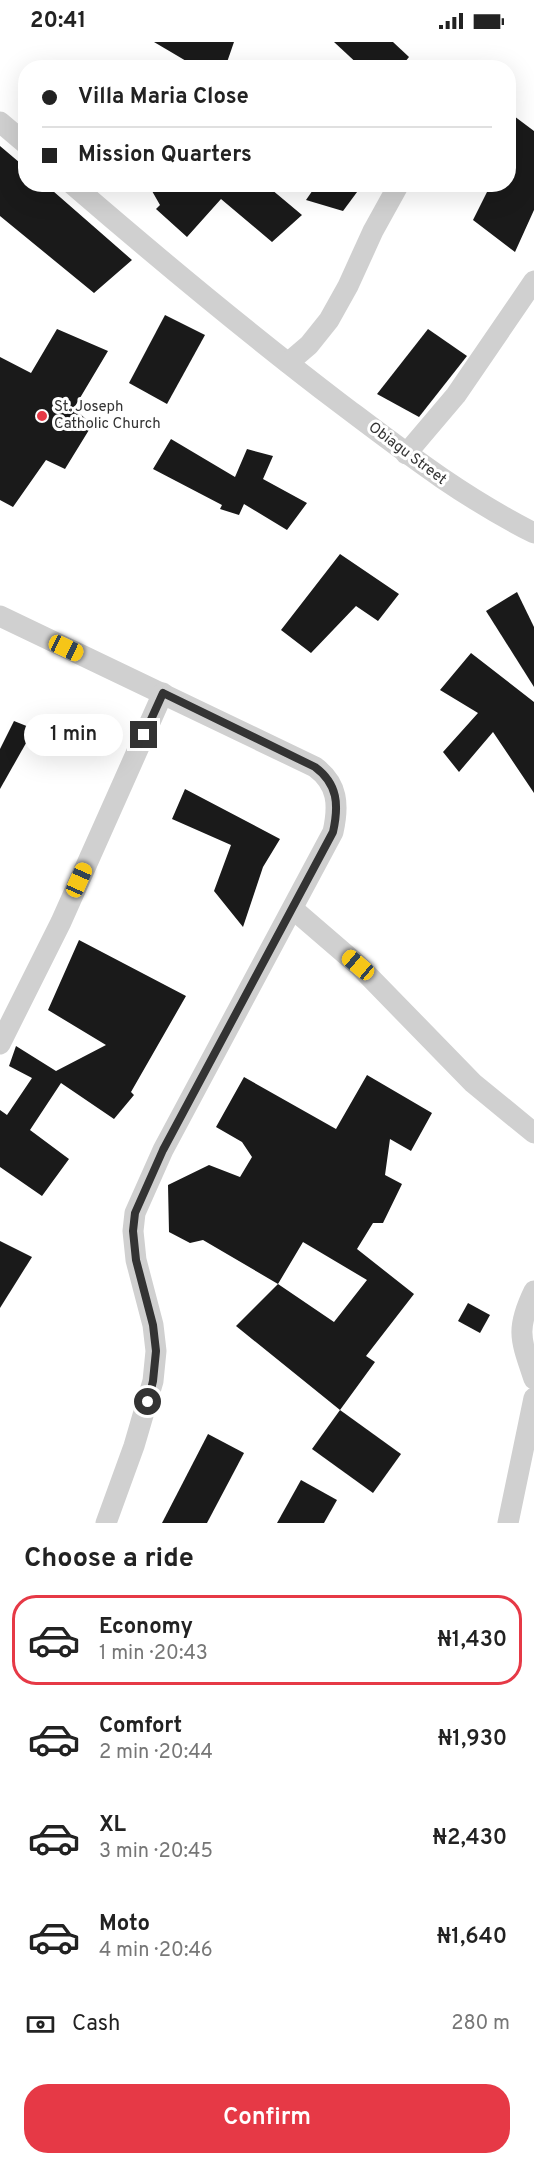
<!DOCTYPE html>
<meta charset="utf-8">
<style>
:root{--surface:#fff;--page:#f2f2f2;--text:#222;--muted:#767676;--line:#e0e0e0;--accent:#e63946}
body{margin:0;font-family:Overpass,sans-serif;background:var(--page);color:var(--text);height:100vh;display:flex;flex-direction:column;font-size:22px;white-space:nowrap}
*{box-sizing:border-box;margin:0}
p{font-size:20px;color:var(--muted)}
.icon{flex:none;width:33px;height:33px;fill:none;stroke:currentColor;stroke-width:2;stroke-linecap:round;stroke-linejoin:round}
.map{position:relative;height:1481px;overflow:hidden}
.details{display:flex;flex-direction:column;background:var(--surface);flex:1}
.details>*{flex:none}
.hud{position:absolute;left:18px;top:18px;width:498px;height:132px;border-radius:24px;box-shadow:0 6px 24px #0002;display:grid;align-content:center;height:132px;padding:0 24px;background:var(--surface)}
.end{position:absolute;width:27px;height:27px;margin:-14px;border:8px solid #333;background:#fff;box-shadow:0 0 0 3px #fff}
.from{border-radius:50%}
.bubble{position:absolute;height:42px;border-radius:21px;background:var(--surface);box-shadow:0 6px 24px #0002;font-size:20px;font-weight:600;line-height:42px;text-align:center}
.car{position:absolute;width:18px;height:36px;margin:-18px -9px;border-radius:8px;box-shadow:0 0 4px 2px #0007;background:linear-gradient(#f5c518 24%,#345 0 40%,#f5c518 0 76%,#345 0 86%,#f5c518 0)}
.hud b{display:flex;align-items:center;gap:21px;height:57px;font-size:22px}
.hud b+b{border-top:2px solid var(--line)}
.hud i{width:15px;height:15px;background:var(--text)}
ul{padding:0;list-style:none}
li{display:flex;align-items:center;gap:18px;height:90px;margin:0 12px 9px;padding:0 12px;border:3px solid transparent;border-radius:24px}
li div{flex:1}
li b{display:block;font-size:22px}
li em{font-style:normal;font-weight:600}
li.current{border-color:var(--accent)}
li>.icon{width:54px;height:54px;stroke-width:1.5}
h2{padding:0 24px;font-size:27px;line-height:72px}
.pay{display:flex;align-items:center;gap:15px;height:66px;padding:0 24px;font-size:22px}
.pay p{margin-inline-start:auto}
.button{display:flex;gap:12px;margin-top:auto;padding:12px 24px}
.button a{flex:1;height:69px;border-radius:24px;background:var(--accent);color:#fff;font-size:24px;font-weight:600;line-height:69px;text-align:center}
.status{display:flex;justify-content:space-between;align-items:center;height:42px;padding:0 30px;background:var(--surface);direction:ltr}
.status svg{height:16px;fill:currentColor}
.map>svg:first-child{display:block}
.building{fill:#1a1a1a;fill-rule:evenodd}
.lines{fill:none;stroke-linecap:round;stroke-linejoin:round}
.minor{stroke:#d0d0d0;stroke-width:21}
.route{stroke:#333;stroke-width:8}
.poi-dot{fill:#e63946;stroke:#fff;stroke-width:2}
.labels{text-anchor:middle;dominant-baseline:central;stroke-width:6;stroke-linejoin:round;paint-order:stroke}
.poi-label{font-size:15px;fill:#333;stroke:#fff;text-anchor:start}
.street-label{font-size:15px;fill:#333;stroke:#fff}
</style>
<div class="status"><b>20:41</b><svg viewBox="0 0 49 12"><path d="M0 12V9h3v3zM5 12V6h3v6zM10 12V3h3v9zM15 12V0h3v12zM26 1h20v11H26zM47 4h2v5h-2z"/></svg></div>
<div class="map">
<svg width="534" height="1481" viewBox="0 0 534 1481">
<rect width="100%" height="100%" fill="#fff"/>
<g class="building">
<path d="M 154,0 L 234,0 L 225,26 L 198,26 Z"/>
<path d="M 334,0 L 393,0 L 409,15 L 400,26 L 362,26 Z"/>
<path d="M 514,74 L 534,89 L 534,168 L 515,210 L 473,178 L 491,142 L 508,142 L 508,86 Z"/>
<path d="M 0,104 L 26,126 L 26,142 L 45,142 L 132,218 L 94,251 L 0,174 Z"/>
<path d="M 148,142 L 265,142 L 302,173 L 272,200 L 221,157 L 187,195 L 156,167 L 160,163 Z"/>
<path d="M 317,142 L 363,142 L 343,169 L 306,158 Z"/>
<path d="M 165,273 L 205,293 L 167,362 L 129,341 Z"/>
<path d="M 57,287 L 108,309 L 74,366 L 92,383 L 65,427 L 46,418 L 13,465 L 0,458 L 0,315 L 31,331 Z"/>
<path d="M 428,287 L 467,314 L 419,375 L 377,352 Z"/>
<path d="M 171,397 L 235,435 L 247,407 L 273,414 L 263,437 L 307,461 L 287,488 L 244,462 L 239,473 L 220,467 L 222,463 L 153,427 Z"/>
<path d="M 340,512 L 399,552 L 378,579 L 356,564 L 311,611 L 281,588 Z"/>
<path d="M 517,550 L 534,585 L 534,645 L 486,569 Z"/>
<path d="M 471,611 L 534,660 L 534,751 L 493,690 L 459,730 L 443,710 L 478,671 L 440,648 Z"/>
<path d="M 14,679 L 34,687 L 0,747 L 0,707 Z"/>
<path d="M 185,747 L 280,797 L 263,825 L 243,885 L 214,849 L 231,803 L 172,777 Z"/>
<path d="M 79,898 L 186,954 L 131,1050 L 134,1053 L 114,1077 L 61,1041 L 30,1088 L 69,1117 L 42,1154 L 0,1125 L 0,1068 L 7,1073 L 32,1036 L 9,1024 L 16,1004 L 56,1029 L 106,1003 L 48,968 Z"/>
<path d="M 367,1033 L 432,1071 L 411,1109 L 390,1097 L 385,1133 L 402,1142 L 383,1181 L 373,1181 L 357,1207 L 414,1252 L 366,1314 L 375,1320 L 340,1368 L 236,1284 L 278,1242 L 203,1198 L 190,1201 L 169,1190 L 168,1143 L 209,1123 L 240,1135 L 252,1115 L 242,1100 L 216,1085 L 244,1035 L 336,1087 ZM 303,1200 L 367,1238 L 334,1280 L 278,1242 Z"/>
<path d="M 0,1199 L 32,1215 L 0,1266 Z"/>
<path d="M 468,1261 L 490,1273 L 480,1291 L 458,1279 Z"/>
<path d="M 340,1368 L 401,1412 L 373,1451 L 312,1407 Z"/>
<path d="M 208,1392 L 244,1411 L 207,1481 L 162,1481 Z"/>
<path d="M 301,1438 L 337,1458 L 324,1481 L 277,1481 Z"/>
</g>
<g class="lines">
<g class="minor">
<path d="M 0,80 L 26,102"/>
<path d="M 72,142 C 160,218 249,292 341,362 C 406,411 461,454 534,491"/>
<path d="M 288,321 L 309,303 L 329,278 L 348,244 L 373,189 L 399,142"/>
<path d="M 406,412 L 456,353 L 534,239"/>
<path d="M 0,574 L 315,725 C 338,742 339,763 333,790 L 163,1108 L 135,1171 L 133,1189 L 136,1218 L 153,1283 L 156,1309 L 153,1339 L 134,1404 L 106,1481"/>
<path d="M 293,867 L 358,923 L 473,1041 L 534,1091"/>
<path d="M 0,1002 L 61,880 L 163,651"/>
<path d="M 534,1249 C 515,1288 521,1298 534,1337"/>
<path d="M 508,1481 L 534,1356"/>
</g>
</g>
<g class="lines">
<path class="route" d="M 144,693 L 163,651 L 315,725 C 338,742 339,763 333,790 L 163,1108 L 135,1171 L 133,1189 L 136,1218 L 153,1283 L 156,1309 L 153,1339 L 148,1360"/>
</g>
<circle class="poi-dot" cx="42" cy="374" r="6"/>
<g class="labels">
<g class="poi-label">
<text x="54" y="365">St. Joseph<tspan x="54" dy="17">Catholic Church</tspan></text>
</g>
<g class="street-label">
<text transform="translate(407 412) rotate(37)">Obiagu Street</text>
</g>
</g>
</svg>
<i class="end from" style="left:148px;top:1360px"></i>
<i class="end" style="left:144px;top:693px"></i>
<div class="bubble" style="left:24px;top:672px;width:99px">1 min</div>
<i class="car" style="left:66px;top:606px;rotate:115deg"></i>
<i class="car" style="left:79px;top:838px;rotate:24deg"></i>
<i class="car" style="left:358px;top:923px;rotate:310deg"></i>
<div class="hud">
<b><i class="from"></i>Villa Maria Close</b>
<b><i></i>Mission Quarters</b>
</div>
</div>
<section class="details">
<h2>Choose a ride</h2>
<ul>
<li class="current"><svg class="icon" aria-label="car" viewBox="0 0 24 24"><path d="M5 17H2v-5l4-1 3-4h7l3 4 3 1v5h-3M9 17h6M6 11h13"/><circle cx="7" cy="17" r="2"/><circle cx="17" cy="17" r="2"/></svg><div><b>Economy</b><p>1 min · 20:43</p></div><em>₦1,430</em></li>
<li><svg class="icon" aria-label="car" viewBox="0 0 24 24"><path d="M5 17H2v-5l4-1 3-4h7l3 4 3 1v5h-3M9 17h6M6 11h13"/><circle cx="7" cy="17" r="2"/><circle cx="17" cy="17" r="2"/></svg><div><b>Comfort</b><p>2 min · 20:44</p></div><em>₦1,930</em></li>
<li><svg class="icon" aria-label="car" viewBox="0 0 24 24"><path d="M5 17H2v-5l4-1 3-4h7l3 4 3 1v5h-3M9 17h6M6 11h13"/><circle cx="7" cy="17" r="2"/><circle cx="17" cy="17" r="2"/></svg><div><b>XL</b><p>3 min · 20:45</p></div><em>₦2,430</em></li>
<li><svg class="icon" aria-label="car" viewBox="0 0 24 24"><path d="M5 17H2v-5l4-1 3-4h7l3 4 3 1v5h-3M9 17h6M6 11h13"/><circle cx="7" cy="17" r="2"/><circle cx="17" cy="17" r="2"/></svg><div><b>Moto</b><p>4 min · 20:46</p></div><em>₦1,640</em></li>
</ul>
<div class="pay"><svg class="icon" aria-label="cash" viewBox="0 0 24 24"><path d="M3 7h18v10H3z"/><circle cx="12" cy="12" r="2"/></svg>Cash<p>280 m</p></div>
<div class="button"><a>Confirm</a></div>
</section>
